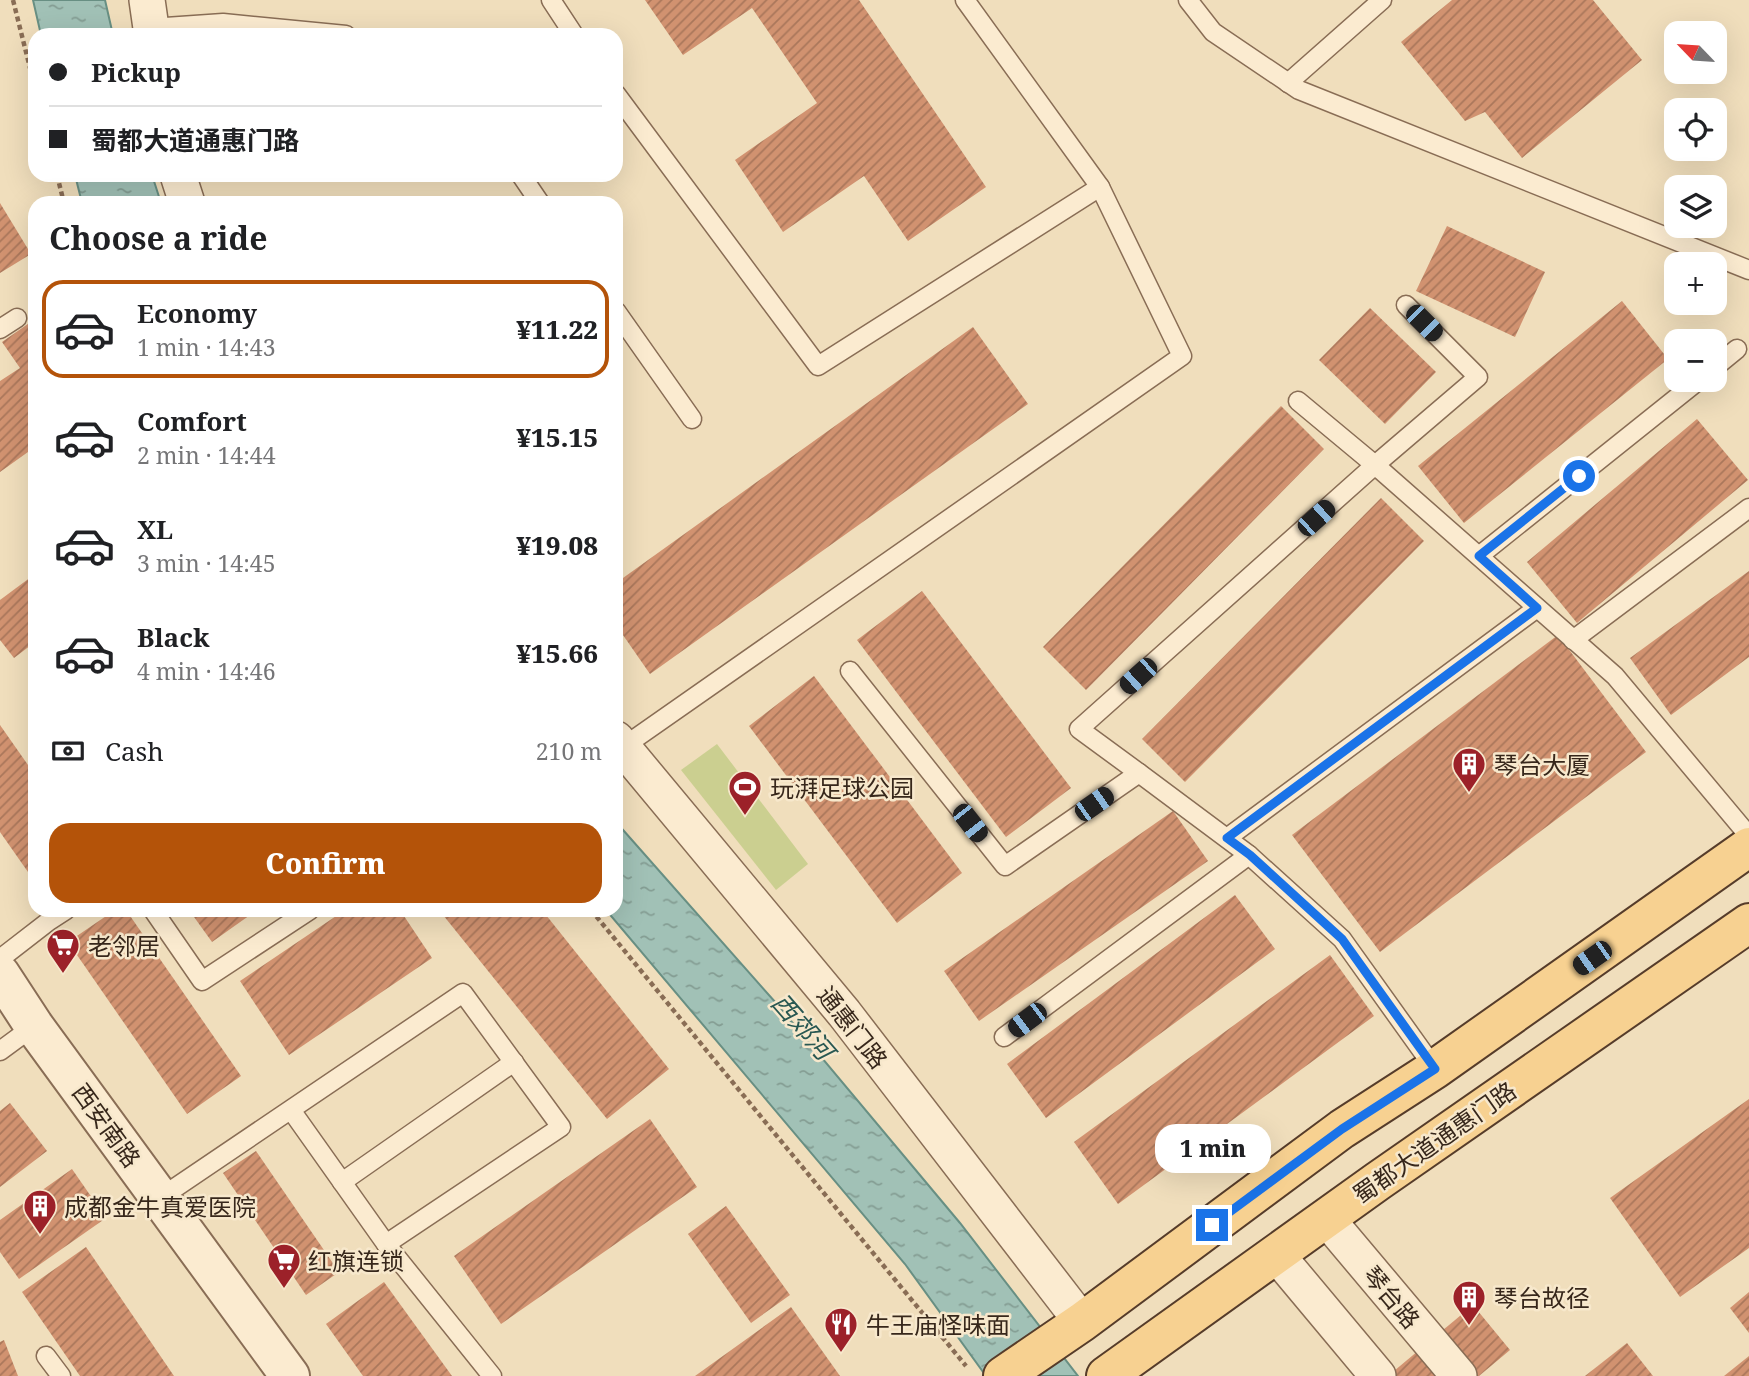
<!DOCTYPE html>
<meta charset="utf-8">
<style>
:root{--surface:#fff;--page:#f6f6f6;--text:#202124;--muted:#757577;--line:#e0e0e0;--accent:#b45309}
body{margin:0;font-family:"Noto Serif","Noto Sans SC",serif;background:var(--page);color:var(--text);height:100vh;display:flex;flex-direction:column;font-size:26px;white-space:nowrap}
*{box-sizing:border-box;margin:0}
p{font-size:23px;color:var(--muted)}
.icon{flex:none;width:38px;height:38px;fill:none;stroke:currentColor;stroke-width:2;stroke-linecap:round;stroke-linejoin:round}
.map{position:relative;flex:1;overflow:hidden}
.drawer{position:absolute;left:28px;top:196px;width:595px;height:721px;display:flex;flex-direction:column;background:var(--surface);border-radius:21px;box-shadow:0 7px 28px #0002}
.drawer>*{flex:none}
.banner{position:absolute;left:28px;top:28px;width:595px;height:154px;border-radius:21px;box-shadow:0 7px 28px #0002;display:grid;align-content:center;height:154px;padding:0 21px;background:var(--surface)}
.needle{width:46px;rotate:295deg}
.tools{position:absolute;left:1664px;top:21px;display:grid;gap:14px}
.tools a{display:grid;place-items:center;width:63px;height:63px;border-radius:14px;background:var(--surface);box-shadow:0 7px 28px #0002;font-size:35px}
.end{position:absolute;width:32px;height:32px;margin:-16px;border:9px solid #1a73e8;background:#fff;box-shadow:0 0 0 4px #fff}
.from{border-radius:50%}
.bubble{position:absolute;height:49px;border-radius:21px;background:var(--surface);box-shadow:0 7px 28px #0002;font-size:23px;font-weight:800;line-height:49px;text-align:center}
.car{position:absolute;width:21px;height:42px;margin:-21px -10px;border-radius:9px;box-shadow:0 0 5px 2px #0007;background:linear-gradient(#222 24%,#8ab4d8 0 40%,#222 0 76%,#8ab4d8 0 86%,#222 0)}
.banner b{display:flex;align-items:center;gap:24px;height:66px;font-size:26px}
.banner b+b{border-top:2px solid var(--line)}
.banner i{width:18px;height:18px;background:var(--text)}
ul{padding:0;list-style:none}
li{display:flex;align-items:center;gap:21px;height:98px;margin:0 14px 10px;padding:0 7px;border:4px solid transparent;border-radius:21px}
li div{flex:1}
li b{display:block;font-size:26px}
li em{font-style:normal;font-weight:800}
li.active{border-color:var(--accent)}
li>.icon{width:63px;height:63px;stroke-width:1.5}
h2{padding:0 21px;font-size:32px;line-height:84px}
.pay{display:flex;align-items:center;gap:18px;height:77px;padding:0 21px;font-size:26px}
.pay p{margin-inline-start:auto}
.primary-button{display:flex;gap:14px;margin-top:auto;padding:14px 21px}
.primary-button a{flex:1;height:80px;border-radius:21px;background:var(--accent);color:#fff;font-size:28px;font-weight:800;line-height:80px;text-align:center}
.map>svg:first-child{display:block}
.pitch{fill:#cbcf90}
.water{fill:url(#water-ripples);stroke:#688f83;stroke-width:2}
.building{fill:url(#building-hatch)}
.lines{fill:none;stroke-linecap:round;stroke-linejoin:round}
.service-casing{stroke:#896d55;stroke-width:21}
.minor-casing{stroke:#896d55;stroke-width:38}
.tertiary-casing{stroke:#896d55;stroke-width:42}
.primary-casing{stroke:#563c2a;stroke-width:42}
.path{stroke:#896d55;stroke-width:4.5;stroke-dasharray:5 3.5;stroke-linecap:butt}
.service{stroke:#fbebd0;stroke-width:18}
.minor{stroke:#fbebd0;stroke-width:35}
.tertiary{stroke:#fbebd0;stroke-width:38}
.primary{stroke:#f7d191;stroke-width:38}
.route{stroke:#1a73e8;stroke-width:9}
.labels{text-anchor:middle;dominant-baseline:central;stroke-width:5;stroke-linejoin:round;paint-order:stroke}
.poi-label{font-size:24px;fill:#37271b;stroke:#f7e8cc;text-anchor:start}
.street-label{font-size:24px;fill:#37271b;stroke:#f7e8cc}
.water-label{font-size:26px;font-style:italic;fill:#295852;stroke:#f7e8cc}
</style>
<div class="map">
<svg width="1749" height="1376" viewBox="0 0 1749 1376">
<defs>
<pattern id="water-ripples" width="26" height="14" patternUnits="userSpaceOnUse" patternTransform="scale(1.75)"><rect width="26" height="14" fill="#a1c1b6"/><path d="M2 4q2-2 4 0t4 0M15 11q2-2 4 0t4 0" fill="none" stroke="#849d93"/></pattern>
<pattern id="building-hatch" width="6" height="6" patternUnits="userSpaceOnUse" patternTransform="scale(1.75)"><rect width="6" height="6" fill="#d19270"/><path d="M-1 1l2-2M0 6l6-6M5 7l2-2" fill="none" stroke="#aa775b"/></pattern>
</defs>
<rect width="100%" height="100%" fill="#f0debc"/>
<path class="pitch" d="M 717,744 L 808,864 L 776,890 L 681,770 Z"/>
<g class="water">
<path d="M 33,0 L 105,0 L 113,35 L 41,35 Z"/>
<path d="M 75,175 L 152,175 L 161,203 L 82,203 Z"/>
<path d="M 616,822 L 776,1003 L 960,1223 L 1078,1376 L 986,1376 L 905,1264 L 606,910 L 616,910 Z"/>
</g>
<g class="building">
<path d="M 645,0 L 859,0 L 986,187 L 908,241 L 864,176 L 783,232 L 735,160 L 817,103 L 752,8 L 683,55 Z"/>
<path d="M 1452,0 L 1593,0 L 1642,60 L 1522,158 L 1485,112 L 1465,121 L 1401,42 Z"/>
<path d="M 0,203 L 31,254 L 0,273 Z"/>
<path d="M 1447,226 L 1545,272 L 1515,337 L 1416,291 Z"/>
<path d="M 1622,301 L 1668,359 L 1464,523 L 1418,466 Z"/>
<path d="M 1370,308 L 1436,372 L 1385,424 L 1319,360 Z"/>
<path d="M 35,319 L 35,447 L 0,472 L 0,381 L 20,368 L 2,342 Z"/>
<path d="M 973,327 L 1028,404 L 650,674 L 616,625 L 616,583 Z"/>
<path d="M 1281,406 L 1324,449 L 1086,690 L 1043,647 Z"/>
<path d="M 1697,419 L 1748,480 L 1577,623 L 1527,562 Z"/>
<path d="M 1381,498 L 1424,541 L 1185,782 L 1142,739 Z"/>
<path d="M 1749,571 L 1749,657 L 1671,715 L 1630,658 Z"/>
<path d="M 35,574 L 35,642 L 14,658 L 0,640 L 0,600 Z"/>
<path d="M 922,591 L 1071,788 L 1006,837 L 857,640 Z"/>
<path d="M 1558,635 L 1646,752 L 1380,952 L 1292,835 Z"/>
<path d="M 814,676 L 962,873 L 897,923 L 749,726 Z"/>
<path d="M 0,725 L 35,775 L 35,882 L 0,832 Z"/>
<path d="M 1173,811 L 1208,861 L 979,1021 L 944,971 Z"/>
<path d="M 1235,895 L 1275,949 L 1046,1118 L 1007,1064 Z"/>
<path d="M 115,910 L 126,910 L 241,1076 L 187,1114 L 68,942 Z"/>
<path d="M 189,910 L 257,910 L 212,942 Z"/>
<path d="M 345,910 L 400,910 L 432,958 L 289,1055 L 240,981 Z"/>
<path d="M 439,910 L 542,910 L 669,1069 L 607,1119 Z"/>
<path d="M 1330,955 L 1374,1016 L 1118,1204 L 1074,1142 Z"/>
<path d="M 1749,1099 L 1749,1248 L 1680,1297 L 1610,1198 Z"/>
<path d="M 10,1103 L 47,1151 L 0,1187 L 0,1111 Z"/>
<path d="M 650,1119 L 697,1187 L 501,1324 L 454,1256 Z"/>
<path d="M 256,1151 L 339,1272 L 306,1295 L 223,1173 Z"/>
<path d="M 72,1169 L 106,1218 L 19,1279 L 0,1252 L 0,1220 Z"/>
<path d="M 726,1206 L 790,1295 L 751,1323 L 688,1234 Z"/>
<path d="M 86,1247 L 174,1376 L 80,1376 L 22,1292 Z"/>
<path d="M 384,1282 L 452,1376 L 363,1376 L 326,1324 Z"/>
<path d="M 1749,1292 L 1749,1333 L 1730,1308 Z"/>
<path d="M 1473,1305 L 1510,1350 L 1479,1376 L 1388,1376 Z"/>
<path d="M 791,1307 L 840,1376 L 695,1376 Z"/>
<path d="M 4,1340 L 18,1376 L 0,1376 L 0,1342 Z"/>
<path d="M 1627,1343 L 1653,1376 L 1585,1376 Z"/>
<path d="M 1749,1356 L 1749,1376 L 1724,1376 Z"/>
</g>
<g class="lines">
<defs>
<g id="service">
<path d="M 551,0 L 574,35"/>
<path d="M 1188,0 L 1213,32 L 1299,90 L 1749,270"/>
<path d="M 151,28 L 223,23 L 346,35"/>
<path d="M 1288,83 L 1382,0"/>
<path d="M 616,94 L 818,366 L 1100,187 L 965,0"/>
<path d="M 521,175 L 540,203"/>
<path d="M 616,311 L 692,419"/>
<path d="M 0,329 L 17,318"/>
<path d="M 1715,367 L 1737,349"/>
<path d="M 1298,401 L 1375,465 L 1478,377 L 1406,305"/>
<path d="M 1479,556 L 1699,380"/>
<path d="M 1573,640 L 1749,508"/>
<path d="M 850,671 L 1005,866 L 1139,773 L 1249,855"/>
<path d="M 623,747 L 1182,356 L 1100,187"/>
<path d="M 1139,773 L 1079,729 L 1375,465 L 1615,676 L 1749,836"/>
<path d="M 1227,838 L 1537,608"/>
<path d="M 153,910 L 202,981 L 310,910"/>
<path d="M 0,959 L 49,921 L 66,910"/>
<path d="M 1004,1037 L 1249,855 L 1342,939 L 1435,1069"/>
<path d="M 0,1051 L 34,1026"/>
<path d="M 342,1182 L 514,1062"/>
<path d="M 160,1198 L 463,993 L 561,1127 L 386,1244 L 291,1110"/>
<path d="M 386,1244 L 492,1376"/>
<path d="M 46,1356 L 61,1376"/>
</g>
<g id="minor">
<path d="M 147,0 L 152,35"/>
<path d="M 178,175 L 187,203"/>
<path d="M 616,739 L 844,1013 L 1082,1322"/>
<path d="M 1326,1218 L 1459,1376"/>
<path d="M 1276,1254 L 1378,1376"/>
</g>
<path id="tertiary" d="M 0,974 L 34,1026 L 290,1376"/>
<g id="primary">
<path d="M 1003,1376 L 1082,1322 L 1342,1129 L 1435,1069 L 1749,847"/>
<path d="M 1106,1376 L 1378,1181 L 1749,923"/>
</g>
</defs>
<use href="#service" class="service-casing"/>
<use href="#minor" class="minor-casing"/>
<use href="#tertiary" class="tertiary-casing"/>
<use href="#primary" class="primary-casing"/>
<g class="path">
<path d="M 13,0 L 35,88"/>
<path d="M 57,175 L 64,203"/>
<path d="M 591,910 L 966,1366"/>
</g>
<use href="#service" class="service"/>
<use href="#minor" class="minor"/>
<use href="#tertiary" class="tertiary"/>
<use href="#primary" class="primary"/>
</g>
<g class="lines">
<path class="route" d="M 1212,1225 L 1342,1129 L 1435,1069 L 1342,939 L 1250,855 L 1227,838 L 1537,608 L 1479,556 L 1579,476"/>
</g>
<defs>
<symbol id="building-pin" viewBox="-11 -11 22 30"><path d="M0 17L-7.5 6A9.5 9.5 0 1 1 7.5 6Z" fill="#9c2129" stroke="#f7e8cc"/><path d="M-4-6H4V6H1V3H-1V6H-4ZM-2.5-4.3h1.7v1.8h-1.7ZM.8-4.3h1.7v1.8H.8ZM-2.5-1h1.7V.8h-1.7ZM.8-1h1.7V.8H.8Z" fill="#fff"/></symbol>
<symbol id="stadium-pin" viewBox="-11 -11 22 30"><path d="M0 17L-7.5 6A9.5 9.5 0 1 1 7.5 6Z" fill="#9c2129" stroke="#f7e8cc"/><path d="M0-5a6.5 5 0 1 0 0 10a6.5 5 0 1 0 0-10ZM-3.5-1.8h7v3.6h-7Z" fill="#fff"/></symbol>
<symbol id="supermarket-pin" viewBox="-11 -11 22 30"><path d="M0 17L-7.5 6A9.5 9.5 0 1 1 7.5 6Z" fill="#9c2129" stroke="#f7e8cc"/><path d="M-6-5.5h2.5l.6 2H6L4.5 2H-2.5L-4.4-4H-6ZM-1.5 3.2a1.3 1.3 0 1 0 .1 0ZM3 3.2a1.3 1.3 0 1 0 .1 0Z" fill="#fff"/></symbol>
<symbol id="restaurant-pin" viewBox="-11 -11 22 30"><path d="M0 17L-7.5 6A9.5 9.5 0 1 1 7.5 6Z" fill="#9c2129" stroke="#f7e8cc"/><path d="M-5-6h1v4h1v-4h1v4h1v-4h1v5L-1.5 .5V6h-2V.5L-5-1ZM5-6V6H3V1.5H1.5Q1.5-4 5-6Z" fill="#fff"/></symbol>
</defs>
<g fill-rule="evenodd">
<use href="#building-pin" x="1450" y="745" width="38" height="52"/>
<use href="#stadium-pin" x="726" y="768" width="38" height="52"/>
<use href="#supermarket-pin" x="44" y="926" width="38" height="52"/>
<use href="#building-pin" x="21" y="1187" width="38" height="52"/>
<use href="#supermarket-pin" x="265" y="1241" width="38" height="52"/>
<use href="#building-pin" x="1450" y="1278" width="38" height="52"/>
<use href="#restaurant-pin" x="822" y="1305" width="38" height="52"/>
</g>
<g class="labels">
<g class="poi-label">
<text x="1494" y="764">琴台大厦</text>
<text x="770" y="787">玩湃足球公园</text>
<text x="88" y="945">老邻居</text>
<text x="64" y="1206">成都金牛真爱医院</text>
<text x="308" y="1260">红旗连锁</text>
<text x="1494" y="1297">琴台故径</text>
<text x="866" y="1324">牛王庙怪味面</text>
</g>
<g class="street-label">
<text transform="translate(853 1027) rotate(52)">通惠门路</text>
<text transform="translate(107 1125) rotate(54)">西安南路</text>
<text transform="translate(1434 1142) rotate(-35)">蜀都大道通惠门路</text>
<text transform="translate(1392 1297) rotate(50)">琴台路</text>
</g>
<g class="water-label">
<text transform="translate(803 1026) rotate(49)">西郊河</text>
</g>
</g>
</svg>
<div class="tools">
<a><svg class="needle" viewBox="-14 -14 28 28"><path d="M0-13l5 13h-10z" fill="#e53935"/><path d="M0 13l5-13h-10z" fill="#757577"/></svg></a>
<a><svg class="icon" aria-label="locate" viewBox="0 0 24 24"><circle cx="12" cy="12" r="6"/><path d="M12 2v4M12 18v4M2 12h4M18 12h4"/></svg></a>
<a><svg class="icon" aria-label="layers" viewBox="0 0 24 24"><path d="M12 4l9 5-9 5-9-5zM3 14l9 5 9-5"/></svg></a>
<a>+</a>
<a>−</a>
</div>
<i class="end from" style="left:1579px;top:476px"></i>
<i class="end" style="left:1212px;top:1225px"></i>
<div class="bubble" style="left:1155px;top:1124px;width:116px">1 min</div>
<i class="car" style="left:1424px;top:323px;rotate:135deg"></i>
<i class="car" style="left:1316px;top:518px;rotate:48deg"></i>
<i class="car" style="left:1138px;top:676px;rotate:228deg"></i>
<i class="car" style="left:1094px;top:804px;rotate:55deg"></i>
<i class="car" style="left:970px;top:823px;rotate:142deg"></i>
<i class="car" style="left:1592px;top:958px;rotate:235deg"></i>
<i class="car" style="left:1027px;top:1020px;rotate:233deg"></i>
<div class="banner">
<b><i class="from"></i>Pickup</b>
<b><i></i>蜀都大道通惠门路</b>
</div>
<section class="drawer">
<h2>Choose a ride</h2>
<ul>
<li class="active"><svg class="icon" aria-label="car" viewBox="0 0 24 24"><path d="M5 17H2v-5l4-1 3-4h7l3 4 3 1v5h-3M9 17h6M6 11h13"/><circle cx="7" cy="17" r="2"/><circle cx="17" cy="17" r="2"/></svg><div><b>Economy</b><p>1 min · 14:43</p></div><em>¥11.22</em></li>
<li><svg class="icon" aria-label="car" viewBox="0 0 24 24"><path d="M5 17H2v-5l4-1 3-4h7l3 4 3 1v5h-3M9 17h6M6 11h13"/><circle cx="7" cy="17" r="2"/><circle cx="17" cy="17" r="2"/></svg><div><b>Comfort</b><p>2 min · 14:44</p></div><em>¥15.15</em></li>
<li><svg class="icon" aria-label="car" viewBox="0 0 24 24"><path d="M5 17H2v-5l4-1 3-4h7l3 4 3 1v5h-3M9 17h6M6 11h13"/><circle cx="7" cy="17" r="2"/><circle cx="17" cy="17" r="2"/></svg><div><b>XL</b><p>3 min · 14:45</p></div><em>¥19.08</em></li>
<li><svg class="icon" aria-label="car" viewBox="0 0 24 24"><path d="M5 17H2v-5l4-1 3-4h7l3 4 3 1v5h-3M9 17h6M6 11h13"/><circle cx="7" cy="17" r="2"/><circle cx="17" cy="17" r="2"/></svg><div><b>Black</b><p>4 min · 14:46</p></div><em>¥15.66</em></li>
</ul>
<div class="pay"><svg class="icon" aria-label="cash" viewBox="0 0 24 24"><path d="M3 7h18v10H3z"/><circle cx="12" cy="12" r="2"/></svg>Cash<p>210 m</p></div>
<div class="primary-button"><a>Confirm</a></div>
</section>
</div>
